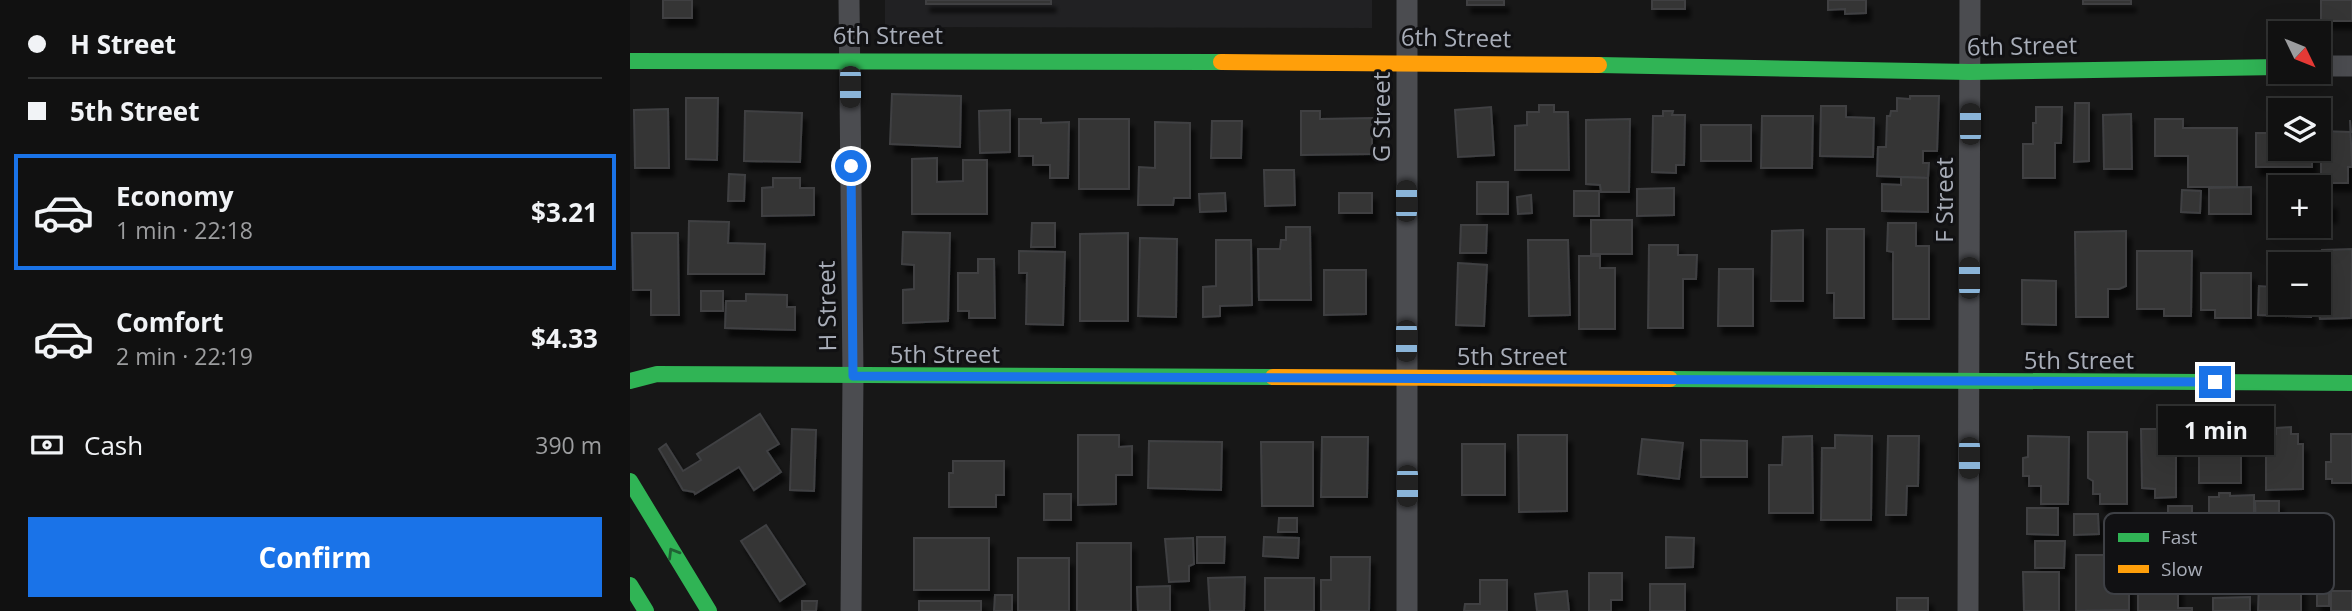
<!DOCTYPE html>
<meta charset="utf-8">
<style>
:root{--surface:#111;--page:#1e1f1f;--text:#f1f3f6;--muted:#9c9d9f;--line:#303131;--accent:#1a73e8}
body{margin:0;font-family:"Open Sans",sans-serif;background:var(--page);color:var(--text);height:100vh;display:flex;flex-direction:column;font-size:26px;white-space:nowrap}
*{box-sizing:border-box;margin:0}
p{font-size:23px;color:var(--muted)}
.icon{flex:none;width:38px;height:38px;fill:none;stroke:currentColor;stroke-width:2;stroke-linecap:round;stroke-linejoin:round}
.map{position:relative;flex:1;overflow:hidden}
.side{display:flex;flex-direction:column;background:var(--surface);width:630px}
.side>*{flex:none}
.banner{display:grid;align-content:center;height:154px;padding:0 28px;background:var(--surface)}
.needle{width:46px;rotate:133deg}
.fabs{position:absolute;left:1638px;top:21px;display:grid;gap:14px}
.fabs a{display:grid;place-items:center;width:63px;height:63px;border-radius:0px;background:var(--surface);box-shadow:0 7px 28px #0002,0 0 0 2px var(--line);font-size:35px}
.end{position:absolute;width:32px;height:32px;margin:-16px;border:9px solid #1a73e8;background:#fff;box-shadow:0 0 0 4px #fff}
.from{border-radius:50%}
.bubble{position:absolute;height:49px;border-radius:0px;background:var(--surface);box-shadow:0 7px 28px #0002,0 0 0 2px var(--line);font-size:23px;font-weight:700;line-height:49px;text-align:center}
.car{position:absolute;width:21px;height:42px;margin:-21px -10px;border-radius:9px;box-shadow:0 0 5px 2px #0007;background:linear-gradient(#222 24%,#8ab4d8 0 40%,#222 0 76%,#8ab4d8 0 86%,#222 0)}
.banner b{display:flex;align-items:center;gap:24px;height:66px;font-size:26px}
.banner b+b{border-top:2px solid var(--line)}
.banner i{width:18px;height:18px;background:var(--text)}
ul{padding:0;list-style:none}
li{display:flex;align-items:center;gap:21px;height:116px;margin:0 14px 10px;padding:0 14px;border:4px solid transparent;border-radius:0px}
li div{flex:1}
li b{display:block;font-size:26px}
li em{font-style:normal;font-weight:700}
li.selected{border-color:var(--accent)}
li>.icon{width:63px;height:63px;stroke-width:1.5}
.pay{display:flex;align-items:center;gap:18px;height:77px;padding:0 28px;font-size:26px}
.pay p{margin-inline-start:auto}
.button{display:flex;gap:14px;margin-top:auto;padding:14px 28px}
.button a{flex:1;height:80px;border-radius:0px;background:var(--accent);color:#fff;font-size:28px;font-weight:700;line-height:80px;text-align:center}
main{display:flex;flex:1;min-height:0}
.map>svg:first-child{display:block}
.built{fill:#212123}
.building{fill:#353536;stroke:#3f4043;stroke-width:2;filter:url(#shadow)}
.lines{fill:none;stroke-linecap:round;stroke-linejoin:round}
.street{stroke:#4b4c50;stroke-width:21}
.fast{stroke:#30b455;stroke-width:16}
.slow{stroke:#ff9f0a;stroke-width:16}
.oneway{stroke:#206234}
.route{stroke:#1a73e8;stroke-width:9}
.labels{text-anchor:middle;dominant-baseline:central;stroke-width:6;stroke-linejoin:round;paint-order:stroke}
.street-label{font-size:24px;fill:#a8adb8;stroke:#111113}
.key{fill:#111113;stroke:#3e4045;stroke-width:2}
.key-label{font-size:19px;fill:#a8adb8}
</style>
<main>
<section class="side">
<div class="banner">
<b><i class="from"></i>H Street</b>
<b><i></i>5th Street</b>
</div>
<ul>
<li class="selected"><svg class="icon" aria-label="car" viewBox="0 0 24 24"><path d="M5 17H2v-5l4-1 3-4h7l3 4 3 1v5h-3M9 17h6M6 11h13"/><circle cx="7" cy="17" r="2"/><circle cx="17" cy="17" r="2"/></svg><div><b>Economy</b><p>1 min · 22:18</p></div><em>$3.21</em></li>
<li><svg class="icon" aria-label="car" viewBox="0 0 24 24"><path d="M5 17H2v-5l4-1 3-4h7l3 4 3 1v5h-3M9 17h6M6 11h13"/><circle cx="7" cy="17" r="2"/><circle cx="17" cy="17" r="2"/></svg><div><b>Comfort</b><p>2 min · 22:19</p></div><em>$4.33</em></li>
</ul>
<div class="pay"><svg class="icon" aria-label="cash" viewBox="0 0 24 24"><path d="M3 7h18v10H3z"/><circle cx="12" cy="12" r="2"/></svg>Cash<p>390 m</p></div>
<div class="button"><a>Confirm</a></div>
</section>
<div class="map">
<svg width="1722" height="611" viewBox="0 0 1722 611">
<defs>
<filter id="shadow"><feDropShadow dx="4.5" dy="8" stdDeviation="2" flood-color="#0009"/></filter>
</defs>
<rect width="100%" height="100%" fill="#171717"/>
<path class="built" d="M 255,0 L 742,0 L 742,28 L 255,27 Z"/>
<g class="building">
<rect x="33" y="0" width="29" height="18"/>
<rect x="296" y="0" width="125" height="4"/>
<rect x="837" y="0" width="37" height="5"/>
<rect x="1022" y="0" width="33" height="9"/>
<path d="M 1198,0 L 1236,0 L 1236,13 L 1215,14 L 1215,9 L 1198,10 Z"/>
<rect x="1453" y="0" width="48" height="4"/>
<rect x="1691" y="0" width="31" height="21"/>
<path d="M 262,94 L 331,96 L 330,147 L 260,144 Z"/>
<path d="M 1280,96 L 1309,96 L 1307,151 L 1293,151 L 1293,163 L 1299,163 L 1298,178 L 1247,176 L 1248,147 L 1256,147 L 1257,116 L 1260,116 L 1261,111 L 1267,111 L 1267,98 L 1280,99 Z"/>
<path d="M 56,98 L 88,98 L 87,160 L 56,159 Z"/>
<path d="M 1445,103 L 1459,103 L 1459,161 L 1444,162 Z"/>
<path d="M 909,105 L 924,105 L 924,112 L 938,112 L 939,170 L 885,170 L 885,126 L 897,125 L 897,112 L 909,112 Z"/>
<path d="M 1191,106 L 1216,106 L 1216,117 L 1244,118 L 1243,157 L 1190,156 Z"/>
<path d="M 861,107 L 864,155 L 828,157 L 825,110 Z"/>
<path d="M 1406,107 L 1432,107 L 1431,143 L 1425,143 L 1425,178 L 1393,178 L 1393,144 L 1403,144 L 1403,123 L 1406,123 Z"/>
<path d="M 38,109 L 39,168 L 5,168 L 4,110 Z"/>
<path d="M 380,110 L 380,152 L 350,153 L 349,111 Z"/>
<path d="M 115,111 L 172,113 L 170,162 L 114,161 Z"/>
<path d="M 671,111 L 690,111 L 690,119 L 742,118 L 742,154 L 671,155 Z"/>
<path d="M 1033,111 L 1043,111 L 1042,115 L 1055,115 L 1054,165 L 1046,165 L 1046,173 L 1022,172 L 1023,116 L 1033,116 Z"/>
<path d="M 1501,114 L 1502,169 L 1474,169 L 1473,115 Z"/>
<path d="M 1132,116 L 1183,116 L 1182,168 L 1131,168 Z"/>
<path d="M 389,119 L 411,119 L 411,123 L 439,122 L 438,178 L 420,178 L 420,165 L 403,165 L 403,156 L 389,156 Z"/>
<rect x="449" y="119" width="50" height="70"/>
<path d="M 1000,119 L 999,192 L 971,192 L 970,185 L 956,184 L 956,120 Z"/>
<path d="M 1525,119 L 1553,119 L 1553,128 L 1607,128 L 1607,187 L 1558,187 L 1558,156 L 1525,156 Z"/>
<path d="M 1720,120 L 1722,167 L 1718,167 L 1718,183 L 1691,183 L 1691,131 L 1721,132 Z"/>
<path d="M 582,121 L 612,121 L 611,158 L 581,158 Z"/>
<path d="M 525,122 L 560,123 L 560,198 L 544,198 L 543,205 L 508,205 L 509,167 L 525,168 Z"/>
<rect x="1071" y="125" width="50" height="36"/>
<path d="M 1626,133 L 1650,133 L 1650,149 L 1682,149 L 1682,167 L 1626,167 Z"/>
<path d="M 307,158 L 307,182 L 333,181 L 333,160 L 357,160 L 357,214 L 282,214 L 282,159 Z"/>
<path d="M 634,170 L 664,170 L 665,205 L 635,206 Z"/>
<path d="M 99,174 L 115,175 L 114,201 L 98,201 Z"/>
<path d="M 1271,177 L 1298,178 L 1298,212 L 1252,211 L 1252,184 L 1271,185 Z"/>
<path d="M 143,178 L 170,178 L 170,188 L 184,188 L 184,215 L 132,216 L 132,188 L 143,187 Z"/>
<path d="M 1680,178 L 1680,187 L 1656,187 L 1656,179 Z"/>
<rect x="847" y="182" width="31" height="32"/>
<path d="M 1621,187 L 1621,214 L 1579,214 L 1579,188 Z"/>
<path d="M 1044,188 L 1044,215 L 1007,216 L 1007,189 Z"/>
<path d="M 1552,190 L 1571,191 L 1570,213 L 1551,212 Z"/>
<rect x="944" y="191" width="25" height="25"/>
<path d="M 595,193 L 596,211 L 570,212 L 569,194 Z"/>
<rect x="709" y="193" width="33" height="20"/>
<path d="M 901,195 L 902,213 L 888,214 L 887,197 Z"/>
<rect x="1689" y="201" width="13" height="14"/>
<rect x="961" y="220" width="41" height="34"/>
<path d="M 59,221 L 99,222 L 98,243 L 135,244 L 134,274 L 58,274 Z"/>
<path d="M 402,223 L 425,223 L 425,247 L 401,247 Z"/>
<path d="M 1258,223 L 1286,223 L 1286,246 L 1299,246 L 1299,319 L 1263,319 L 1263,252 L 1257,251 Z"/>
<path d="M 831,225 L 857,225 L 856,253 L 830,253 Z"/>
<path d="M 656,227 L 680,227 L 681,300 L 629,300 L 628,249 L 650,249 L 651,240 L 656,240 Z"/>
<path d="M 1197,229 L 1234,229 L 1234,318 L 1204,318 L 1204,293 L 1197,293 Z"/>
<path d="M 1173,230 L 1173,301 L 1141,301 L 1142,231 Z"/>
<path d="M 1496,231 L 1496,286 L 1489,289 L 1478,289 L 1478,317 L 1446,317 L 1445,232 Z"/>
<path d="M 273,232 L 320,233 L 318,321 L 273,323 L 273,290 L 284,289 L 284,265 L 272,264 Z"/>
<path d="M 2,233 L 48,233 L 49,315 L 21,315 L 21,290 L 3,290 Z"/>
<path d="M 498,233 L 498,321 L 450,321 L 450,234 Z"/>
<path d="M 510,238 L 547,239 L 546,317 L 508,316 Z"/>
<path d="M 586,240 L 621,240 L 622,305 L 590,306 L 590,316 L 573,317 L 573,287 L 586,286 Z"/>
<path d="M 898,240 L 938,240 L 940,315 L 899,316 Z"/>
<path d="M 1019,245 L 1048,245 L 1048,255 L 1067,255 L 1066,279 L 1053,279 L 1053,328 L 1018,328 Z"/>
<path d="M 1722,249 L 1721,318 L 1690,319 L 1688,303 L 1689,280 L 1693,280 L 1692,250 Z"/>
<path d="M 389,251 L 435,252 L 433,325 L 396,324 L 397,273 L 389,273 Z"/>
<path d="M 1507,251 L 1562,251 L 1561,316 L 1534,316 L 1534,309 L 1507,309 Z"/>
<path d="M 949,256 L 970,256 L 970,268 L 985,268 L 985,329 L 949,329 Z"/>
<path d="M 348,259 L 364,259 L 365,318 L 339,318 L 339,311 L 328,311 L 328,273 L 348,273 Z"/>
<path d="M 1643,260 L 1682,261 L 1682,264 L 1650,264 L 1650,303 L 1681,303 L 1681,317 L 1628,315 L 1629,286 L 1643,287 Z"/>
<path d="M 828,263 L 857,265 L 854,326 L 826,325 Z"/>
<path d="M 1089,269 L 1123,269 L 1123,326 L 1088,326 Z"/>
<path d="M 694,270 L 736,270 L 736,314 L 694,315 Z"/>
<path d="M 1571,273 L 1621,273 L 1621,318 L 1585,318 L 1585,310 L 1571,310 Z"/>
<path d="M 1392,280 L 1426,281 L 1426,325 L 1392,324 Z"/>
<rect x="71" y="291" width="22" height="20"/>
<path d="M 116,294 L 157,295 L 157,307 L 165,307 L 165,330 L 95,328 L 96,301 L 116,301 Z"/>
<path d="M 130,414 L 149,444 L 137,451 L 151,472 L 124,490 L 109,467 L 65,494 L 64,492 L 53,490 L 29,449 L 36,444 L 53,471 L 71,460 L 67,454 Z"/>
<path d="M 1661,427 L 1661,434 L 1668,434 L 1668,444 L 1673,444 L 1673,489 L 1636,490 L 1636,434 L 1646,434 L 1646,428 Z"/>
<path d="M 162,429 L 186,430 L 184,491 L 160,490 Z"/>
<path d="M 1511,429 L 1529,429 L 1529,433 L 1546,433 L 1546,497 L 1525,498 L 1525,489 L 1512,488 Z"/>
<path d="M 1458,432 L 1497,432 L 1497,504 L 1470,504 L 1470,494 L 1463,494 L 1463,481 L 1458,478 Z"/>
<path d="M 1701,434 L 1722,434 L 1722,483 L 1702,483 L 1702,479 L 1696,479 L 1696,462 L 1701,462 Z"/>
<path d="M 448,435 L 489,435 L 489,447 L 502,446 L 502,475 L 486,475 L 486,504 L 448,505 Z"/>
<path d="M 888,435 L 937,435 L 937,511 L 889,512 Z"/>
<path d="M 1205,435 L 1242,436 L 1241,520 L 1191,520 L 1192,448 L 1205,448 Z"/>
<path d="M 1182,436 L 1183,513 L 1139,513 L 1139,465 L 1152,465 L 1153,437 Z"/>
<path d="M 1258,436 L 1289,436 L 1288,486 L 1277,486 L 1276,515 L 1256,515 Z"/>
<path d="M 1398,436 L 1439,437 L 1438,504 L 1411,504 L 1411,486 L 1399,486 L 1399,476 L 1393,476 L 1393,458 L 1398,457 Z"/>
<path d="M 1569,436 L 1589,436 L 1589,440 L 1597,441 L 1597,447 L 1611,447 L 1611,483 L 1569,483 Z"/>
<path d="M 692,437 L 738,437 L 737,497 L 691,497 Z"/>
<path d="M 1012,439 L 1053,443 L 1049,479 L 1008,474 Z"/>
<path d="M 1071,440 L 1117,441 L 1117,477 L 1071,477 Z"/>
<path d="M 519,441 L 592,442 L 591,490 L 518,488 Z"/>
<path d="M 631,442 L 683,442 L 683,506 L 632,506 Z"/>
<rect x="832" y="444" width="43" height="51"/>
<path d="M 323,461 L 374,461 L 374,495 L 366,495 L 366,507 L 319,507 L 319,473 L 323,473 Z"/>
<path d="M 1589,493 L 1600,493 L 1600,496 L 1624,495 L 1624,524 L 1579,524 L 1579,497 L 1589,497 Z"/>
<rect x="414" y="494" width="27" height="26"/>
<path d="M 1625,501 L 1649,501 L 1649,526 L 1626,526 Z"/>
<rect x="1538" y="506" width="24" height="26"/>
<path d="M 1397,508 L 1428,508 L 1428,535 L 1397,534 Z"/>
<path d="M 1444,514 L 1468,514 L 1469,534 L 1444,535 Z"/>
<path d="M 649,518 L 667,518 L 667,532 L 648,532 Z"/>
<path d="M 136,525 L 175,584 L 150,601 L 111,541 Z"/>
<path d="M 567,537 L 595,537 L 594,563 L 567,563 Z"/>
<path d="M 634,537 L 669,538 L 668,558 L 633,556 Z"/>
<path d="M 1036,537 L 1064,538 L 1063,567 L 1036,568 Z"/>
<rect x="284" y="538" width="75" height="52"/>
<path d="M 563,538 L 564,564 L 559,566 L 559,581 L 539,582 L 535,539 Z"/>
<path d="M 1405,541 L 1435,541 L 1434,568 L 1405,568 Z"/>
<rect x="447" y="543" width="54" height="68"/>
<path d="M 1446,555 L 1499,555 L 1499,610 L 1446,611 Z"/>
<path d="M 1508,556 L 1548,556 L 1548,608 L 1562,608 L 1562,611 L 1508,611 Z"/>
<path d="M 701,557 L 740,557 L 739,611 L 691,611 L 691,580 L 701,580 Z"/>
<rect x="388" y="558" width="51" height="53"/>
<path d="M 1393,572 L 1429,572 L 1429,611 L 1394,611 Z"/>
<path d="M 959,573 L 992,573 L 992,600 L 981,600 L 981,611 L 959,611 Z"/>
<path d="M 615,577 L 614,611 L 580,611 L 578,578 Z"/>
<rect x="635" y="578" width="49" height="33"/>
<path d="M 850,580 L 877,580 L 877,611 L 834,611 L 835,604 L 850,604 Z"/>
<path d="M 1629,582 L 1671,582 L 1671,611 L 1628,611 Z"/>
<rect x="1020" y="584" width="35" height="27"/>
<path d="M 540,586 L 540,611 L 508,611 L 507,587 Z"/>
<rect x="1687" y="589" width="12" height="17"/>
<path d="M 937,591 L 939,611 L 907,611 L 905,594 Z"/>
<rect x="1701" y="591" width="21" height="20"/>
<path d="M 365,595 L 382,595 L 382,611 L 364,611 Z"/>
<path d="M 1620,597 L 1620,611 L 1583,611 L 1583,598 Z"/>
<rect x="1267" y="598" width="31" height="13"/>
<path d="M 172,601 L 187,601 L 186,611 L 172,611 Z"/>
<rect x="289" y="601" width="62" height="10"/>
</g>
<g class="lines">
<g class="street">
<path d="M 219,0 L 223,376 L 221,611"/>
<path d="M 1689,66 L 1722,66"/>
<path d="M 777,611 L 777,0"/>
<path d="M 1338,611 L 1340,0"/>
</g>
<g class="fast">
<path d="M 0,61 L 591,62"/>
<path d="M 969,65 L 1340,72 L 1650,67"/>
<path d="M 1040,379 L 1722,383"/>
<path d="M 0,381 L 27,374 L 643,377"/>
<path d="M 0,481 L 79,611"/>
<path d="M 0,585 L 16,611"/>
</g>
<g class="slow">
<path d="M 591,62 L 969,65"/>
<path d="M 643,377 L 1040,379"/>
</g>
</g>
<defs><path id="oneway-chevron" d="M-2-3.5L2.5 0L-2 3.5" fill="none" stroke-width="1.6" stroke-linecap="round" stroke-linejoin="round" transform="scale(1.75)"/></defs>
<use class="oneway" href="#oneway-chevron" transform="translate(43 553) rotate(-121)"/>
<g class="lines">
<path class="route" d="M 221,166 L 223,376 L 1585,382"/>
</g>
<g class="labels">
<g class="street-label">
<text x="258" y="34">6th Street</text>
<text transform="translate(826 37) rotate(1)">6th Street</text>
<text transform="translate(1392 45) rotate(-1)">6th Street</text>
<text transform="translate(750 117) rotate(-90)">G Street</text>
<text transform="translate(1313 200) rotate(-90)">F Street</text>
<text transform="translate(196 306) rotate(-91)">H Street</text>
<text x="315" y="353">5th Street</text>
<text x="882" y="355">5th Street</text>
<text x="1449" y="359">5th Street</text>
</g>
</g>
<rect x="1474" y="513" width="230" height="81" rx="10" class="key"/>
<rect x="1488" y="533" width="31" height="9" fill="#30b455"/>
<rect x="1488" y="565" width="31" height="8" fill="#ff9f0a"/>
<g class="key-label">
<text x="1531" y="544">Fast</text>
<text x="1531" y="576">Slow</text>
</g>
</svg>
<div class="fabs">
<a><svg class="needle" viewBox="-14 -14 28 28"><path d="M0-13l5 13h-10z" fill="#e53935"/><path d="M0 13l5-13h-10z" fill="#9c9d9f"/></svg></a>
<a><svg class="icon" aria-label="layers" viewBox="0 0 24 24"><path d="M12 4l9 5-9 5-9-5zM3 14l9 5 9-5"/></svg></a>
<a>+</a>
<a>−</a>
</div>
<i class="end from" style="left:221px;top:166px"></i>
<i class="end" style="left:1585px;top:382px"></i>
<div class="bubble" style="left:1528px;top:406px;width:116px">1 min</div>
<i class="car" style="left:220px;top:87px;rotate:180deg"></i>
<i class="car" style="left:1340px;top:124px;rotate:0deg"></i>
<i class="car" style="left:776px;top:201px;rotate:0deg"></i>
<i class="car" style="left:1339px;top:278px;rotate:0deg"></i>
<i class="car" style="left:776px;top:341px;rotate:180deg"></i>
<i class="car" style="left:1339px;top:458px;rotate:180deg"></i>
<i class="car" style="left:777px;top:486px;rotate:180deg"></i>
</div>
</main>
